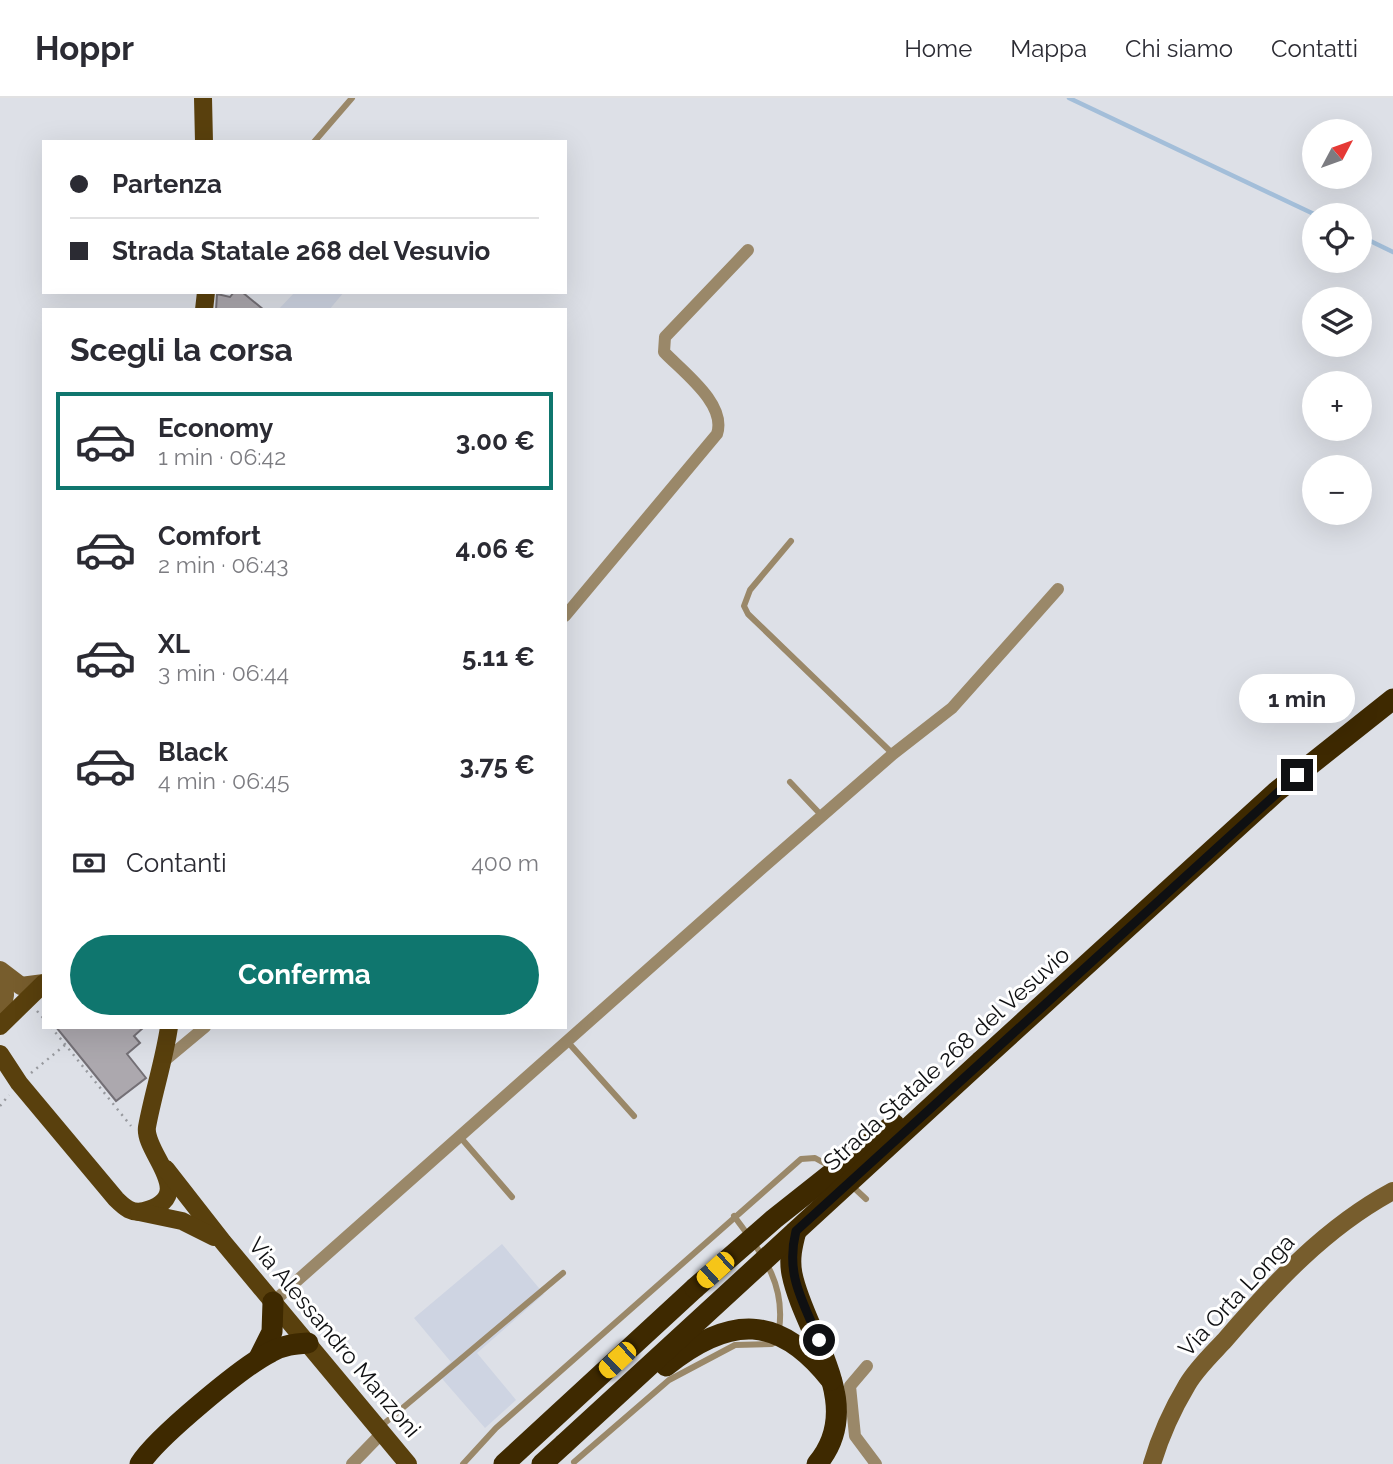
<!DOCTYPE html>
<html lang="it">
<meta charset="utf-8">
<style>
:root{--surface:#fff;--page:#f7f7f7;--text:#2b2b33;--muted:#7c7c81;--line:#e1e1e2;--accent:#0f766e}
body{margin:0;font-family:Raleway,sans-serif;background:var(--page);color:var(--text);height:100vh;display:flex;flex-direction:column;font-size:26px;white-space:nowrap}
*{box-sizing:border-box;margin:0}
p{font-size:23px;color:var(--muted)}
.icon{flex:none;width:38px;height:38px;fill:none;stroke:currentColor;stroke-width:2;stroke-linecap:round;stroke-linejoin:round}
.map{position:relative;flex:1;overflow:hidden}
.drawer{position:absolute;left:42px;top:210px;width:525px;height:721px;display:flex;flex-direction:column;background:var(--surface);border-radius:0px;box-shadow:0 7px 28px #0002}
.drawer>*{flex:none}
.banner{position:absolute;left:42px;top:42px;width:525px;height:154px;border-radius:0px;box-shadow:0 7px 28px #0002;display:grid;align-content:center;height:154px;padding:0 28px;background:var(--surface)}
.needle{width:46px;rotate:49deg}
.controls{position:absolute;left:1302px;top:21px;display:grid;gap:14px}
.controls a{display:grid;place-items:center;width:70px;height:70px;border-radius:50%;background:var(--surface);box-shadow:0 7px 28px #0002;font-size:35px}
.end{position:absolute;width:32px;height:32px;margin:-16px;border:9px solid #0f1012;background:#fff;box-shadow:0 0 0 4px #fff}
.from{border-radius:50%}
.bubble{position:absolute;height:49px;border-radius:24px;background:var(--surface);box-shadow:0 7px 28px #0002;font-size:23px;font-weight:700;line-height:49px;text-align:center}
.car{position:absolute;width:21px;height:42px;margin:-21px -10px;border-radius:9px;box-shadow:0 0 5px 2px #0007;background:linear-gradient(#f5c518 24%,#345 0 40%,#f5c518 0 76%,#345 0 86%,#f5c518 0)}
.banner b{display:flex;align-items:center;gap:24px;height:66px;font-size:26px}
.banner b+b{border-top:2px solid var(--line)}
.banner i{width:18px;height:18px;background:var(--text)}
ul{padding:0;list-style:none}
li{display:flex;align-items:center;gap:21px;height:98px;margin:0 14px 10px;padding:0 14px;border:4px solid transparent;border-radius:0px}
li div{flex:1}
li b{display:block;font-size:26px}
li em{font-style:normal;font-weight:700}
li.on{border-color:var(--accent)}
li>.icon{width:63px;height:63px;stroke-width:1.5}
h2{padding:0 28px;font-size:32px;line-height:84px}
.pay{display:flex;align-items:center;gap:18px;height:77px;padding:0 28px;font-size:26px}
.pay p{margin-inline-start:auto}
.action{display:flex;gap:14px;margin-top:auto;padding:14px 28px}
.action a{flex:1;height:80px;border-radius:42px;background:var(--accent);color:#fff;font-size:28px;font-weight:700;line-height:80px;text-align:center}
header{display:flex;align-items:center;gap:42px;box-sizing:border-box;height:98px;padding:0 35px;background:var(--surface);border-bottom:2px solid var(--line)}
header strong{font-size:33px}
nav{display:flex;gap:38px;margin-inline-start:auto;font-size:24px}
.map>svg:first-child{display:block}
.built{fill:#ced4e2}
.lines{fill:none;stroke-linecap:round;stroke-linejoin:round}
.stream{stroke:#a3bed9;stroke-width:4.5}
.building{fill:#aca8ae;stroke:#747076;stroke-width:2}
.path{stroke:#989a9f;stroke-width:2.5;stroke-dasharray:2 5;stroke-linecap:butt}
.lane{stroke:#9a8869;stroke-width:6}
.street{stroke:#9a8869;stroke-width:12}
.secondary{stroke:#775d2d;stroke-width:18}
.primary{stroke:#59400d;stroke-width:18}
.highway{stroke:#3e2900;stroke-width:21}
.highway-bridge{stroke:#3e2900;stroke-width:21}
.route{stroke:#0f1012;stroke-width:9}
.labels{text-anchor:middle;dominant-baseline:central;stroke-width:6;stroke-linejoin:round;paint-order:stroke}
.street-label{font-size:23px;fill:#0f1012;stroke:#fff}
</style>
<header>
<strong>Hoppr</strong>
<nav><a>Home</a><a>Mappa</a><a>Chi siamo</a><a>Contatti</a></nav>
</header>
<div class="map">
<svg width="1393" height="1366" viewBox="0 0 1393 1366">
<rect width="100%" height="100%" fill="#dde0e7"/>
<g class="built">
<path d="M 295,194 L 344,194 L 329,212 L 278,212 Z"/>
<path d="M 502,1146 L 544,1196 L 477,1255 L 516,1302 L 485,1330 L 438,1276 L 451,1264 L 414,1220 Z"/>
</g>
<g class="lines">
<g class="stream">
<path d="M 1069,0 L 1316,117"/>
<path d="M 1360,138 L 1393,154"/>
</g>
</g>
<g class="building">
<path d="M 234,194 L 242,194 L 264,212 L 216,212 L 217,196 L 230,199 Z"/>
<path d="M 56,929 L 144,929 L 134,938 L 140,945 L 127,956 L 146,980 L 116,1003 Z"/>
</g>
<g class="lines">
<g class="path">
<path d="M 37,913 L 44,921"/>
<path d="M 51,929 L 131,1028"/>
<path d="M 31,975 L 65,947"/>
<path d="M 0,1008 L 9,997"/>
</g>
<g class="lane">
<path d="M 314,44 L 352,0"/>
<path d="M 791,443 L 750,492 L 744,508 L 748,516 L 893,656"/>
<path d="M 790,684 L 822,718"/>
<path d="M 566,942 L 634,1018"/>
<path d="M 461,1040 L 512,1099"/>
<path d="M 851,1087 L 866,1101"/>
<path d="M 734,1118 C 761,1155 786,1184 779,1232"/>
<path d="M 380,1329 L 563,1175"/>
<path d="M 574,1364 L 669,1282 L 735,1247 L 772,1246 L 777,1243"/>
<path d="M 463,1366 L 496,1330 L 801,1061 L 815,1060 L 833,1070"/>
</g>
<g class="street">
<path d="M 565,518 L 717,336 C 727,306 683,274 664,254 L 665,239 L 748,152"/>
<path d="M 163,964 L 205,929"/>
<path d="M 273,1204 L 760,772 L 893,656 L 952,610 L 1058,491"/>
<path d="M 867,1268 L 850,1288 L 855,1338 L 876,1366"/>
<path d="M 352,1366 L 382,1335"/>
</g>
<g class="secondary">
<path d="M 0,872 L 21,888 L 44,885"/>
<path d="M 0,923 L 5,897 L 4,877"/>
<path d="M 1152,1366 C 1160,1339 1172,1312 1187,1287 C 1196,1271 1212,1256 1225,1242 C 1274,1185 1326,1129 1393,1093"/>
</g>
<g class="primary">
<path d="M 203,0 L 204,44"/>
<path d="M 204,212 L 206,194"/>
<path d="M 0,928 L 44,885"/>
<path d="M 0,956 L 19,985 L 116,1101 C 125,1110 132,1116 144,1113 C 200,1098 143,1055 147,1029 C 153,996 164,963 169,929"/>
<path d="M 166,1071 L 223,1144 L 408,1366"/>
<path d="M 139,1114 L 182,1123 L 214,1139"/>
</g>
<g class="highway">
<path d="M 981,963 L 1276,694 L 1393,601"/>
<path d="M 796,1133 C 792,1148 789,1161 792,1176 C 804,1236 868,1306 817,1366"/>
<path d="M 259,1260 L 272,1234 L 273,1204"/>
<path d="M 140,1366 C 156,1340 243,1268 271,1254 C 283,1247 295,1246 308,1245"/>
<path d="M 504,1366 L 695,1190"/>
<path d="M 542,1366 L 564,1346"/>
</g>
<g class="highway-bridge">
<path d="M 695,1190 L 774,1121 L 894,1026"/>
<path d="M 666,1268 C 730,1217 779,1216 831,1282"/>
<path d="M 564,1346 L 981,963"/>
</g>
</g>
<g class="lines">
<path class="route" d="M 819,1242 C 803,1203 785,1177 796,1133 L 1297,677"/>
</g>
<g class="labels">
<g class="street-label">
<text transform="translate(946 960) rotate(-42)">Strada Statale 268 del Vesuvio</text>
<text transform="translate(1236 1197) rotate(-47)">Via Orta Longa</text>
<text transform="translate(335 1239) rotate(50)">Via Alessandro Manzoni</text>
</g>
</g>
</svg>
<div class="controls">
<a><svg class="needle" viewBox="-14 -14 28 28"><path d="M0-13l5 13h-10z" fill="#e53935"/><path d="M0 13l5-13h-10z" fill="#7c7c81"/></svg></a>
<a><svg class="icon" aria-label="locate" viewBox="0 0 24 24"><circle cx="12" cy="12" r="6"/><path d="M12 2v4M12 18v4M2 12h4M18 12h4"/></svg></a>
<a><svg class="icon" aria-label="layers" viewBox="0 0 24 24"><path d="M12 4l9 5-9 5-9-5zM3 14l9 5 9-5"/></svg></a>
<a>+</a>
<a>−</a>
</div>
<i class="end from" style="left:819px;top:1242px"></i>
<i class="end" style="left:1297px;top:677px"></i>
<div class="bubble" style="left:1239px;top:576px;width:116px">1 min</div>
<i class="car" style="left:715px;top:1172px;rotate:228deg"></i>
<i class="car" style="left:617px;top:1262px;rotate:227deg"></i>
<div class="banner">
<b><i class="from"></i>Partenza</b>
<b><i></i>Strada Statale 268 del Vesuvio</b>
</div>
<section class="drawer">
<h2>Scegli la corsa</h2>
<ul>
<li class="on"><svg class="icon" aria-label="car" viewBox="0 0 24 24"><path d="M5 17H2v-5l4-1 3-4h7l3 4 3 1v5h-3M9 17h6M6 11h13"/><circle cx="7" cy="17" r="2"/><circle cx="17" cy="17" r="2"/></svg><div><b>Economy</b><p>1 min · 06:42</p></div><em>3.00 €</em></li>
<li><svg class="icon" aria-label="car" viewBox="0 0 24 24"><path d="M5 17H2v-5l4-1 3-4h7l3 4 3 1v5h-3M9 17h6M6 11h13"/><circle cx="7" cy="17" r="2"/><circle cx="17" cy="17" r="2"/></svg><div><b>Comfort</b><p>2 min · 06:43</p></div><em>4.06 €</em></li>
<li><svg class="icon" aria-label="car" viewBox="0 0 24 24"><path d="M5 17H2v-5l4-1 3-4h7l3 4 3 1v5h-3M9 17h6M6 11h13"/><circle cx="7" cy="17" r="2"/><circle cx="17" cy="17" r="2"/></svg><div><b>XL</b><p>3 min · 06:44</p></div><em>5.11 €</em></li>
<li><svg class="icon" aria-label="car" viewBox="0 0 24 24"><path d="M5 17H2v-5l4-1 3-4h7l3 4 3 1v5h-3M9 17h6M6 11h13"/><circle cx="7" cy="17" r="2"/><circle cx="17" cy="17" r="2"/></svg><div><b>Black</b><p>4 min · 06:45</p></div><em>3.75 €</em></li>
</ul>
<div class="pay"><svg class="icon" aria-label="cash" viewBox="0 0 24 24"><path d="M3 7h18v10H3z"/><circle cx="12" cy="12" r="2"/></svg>Contanti<p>400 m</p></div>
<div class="action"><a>Conferma</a></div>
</section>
</div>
